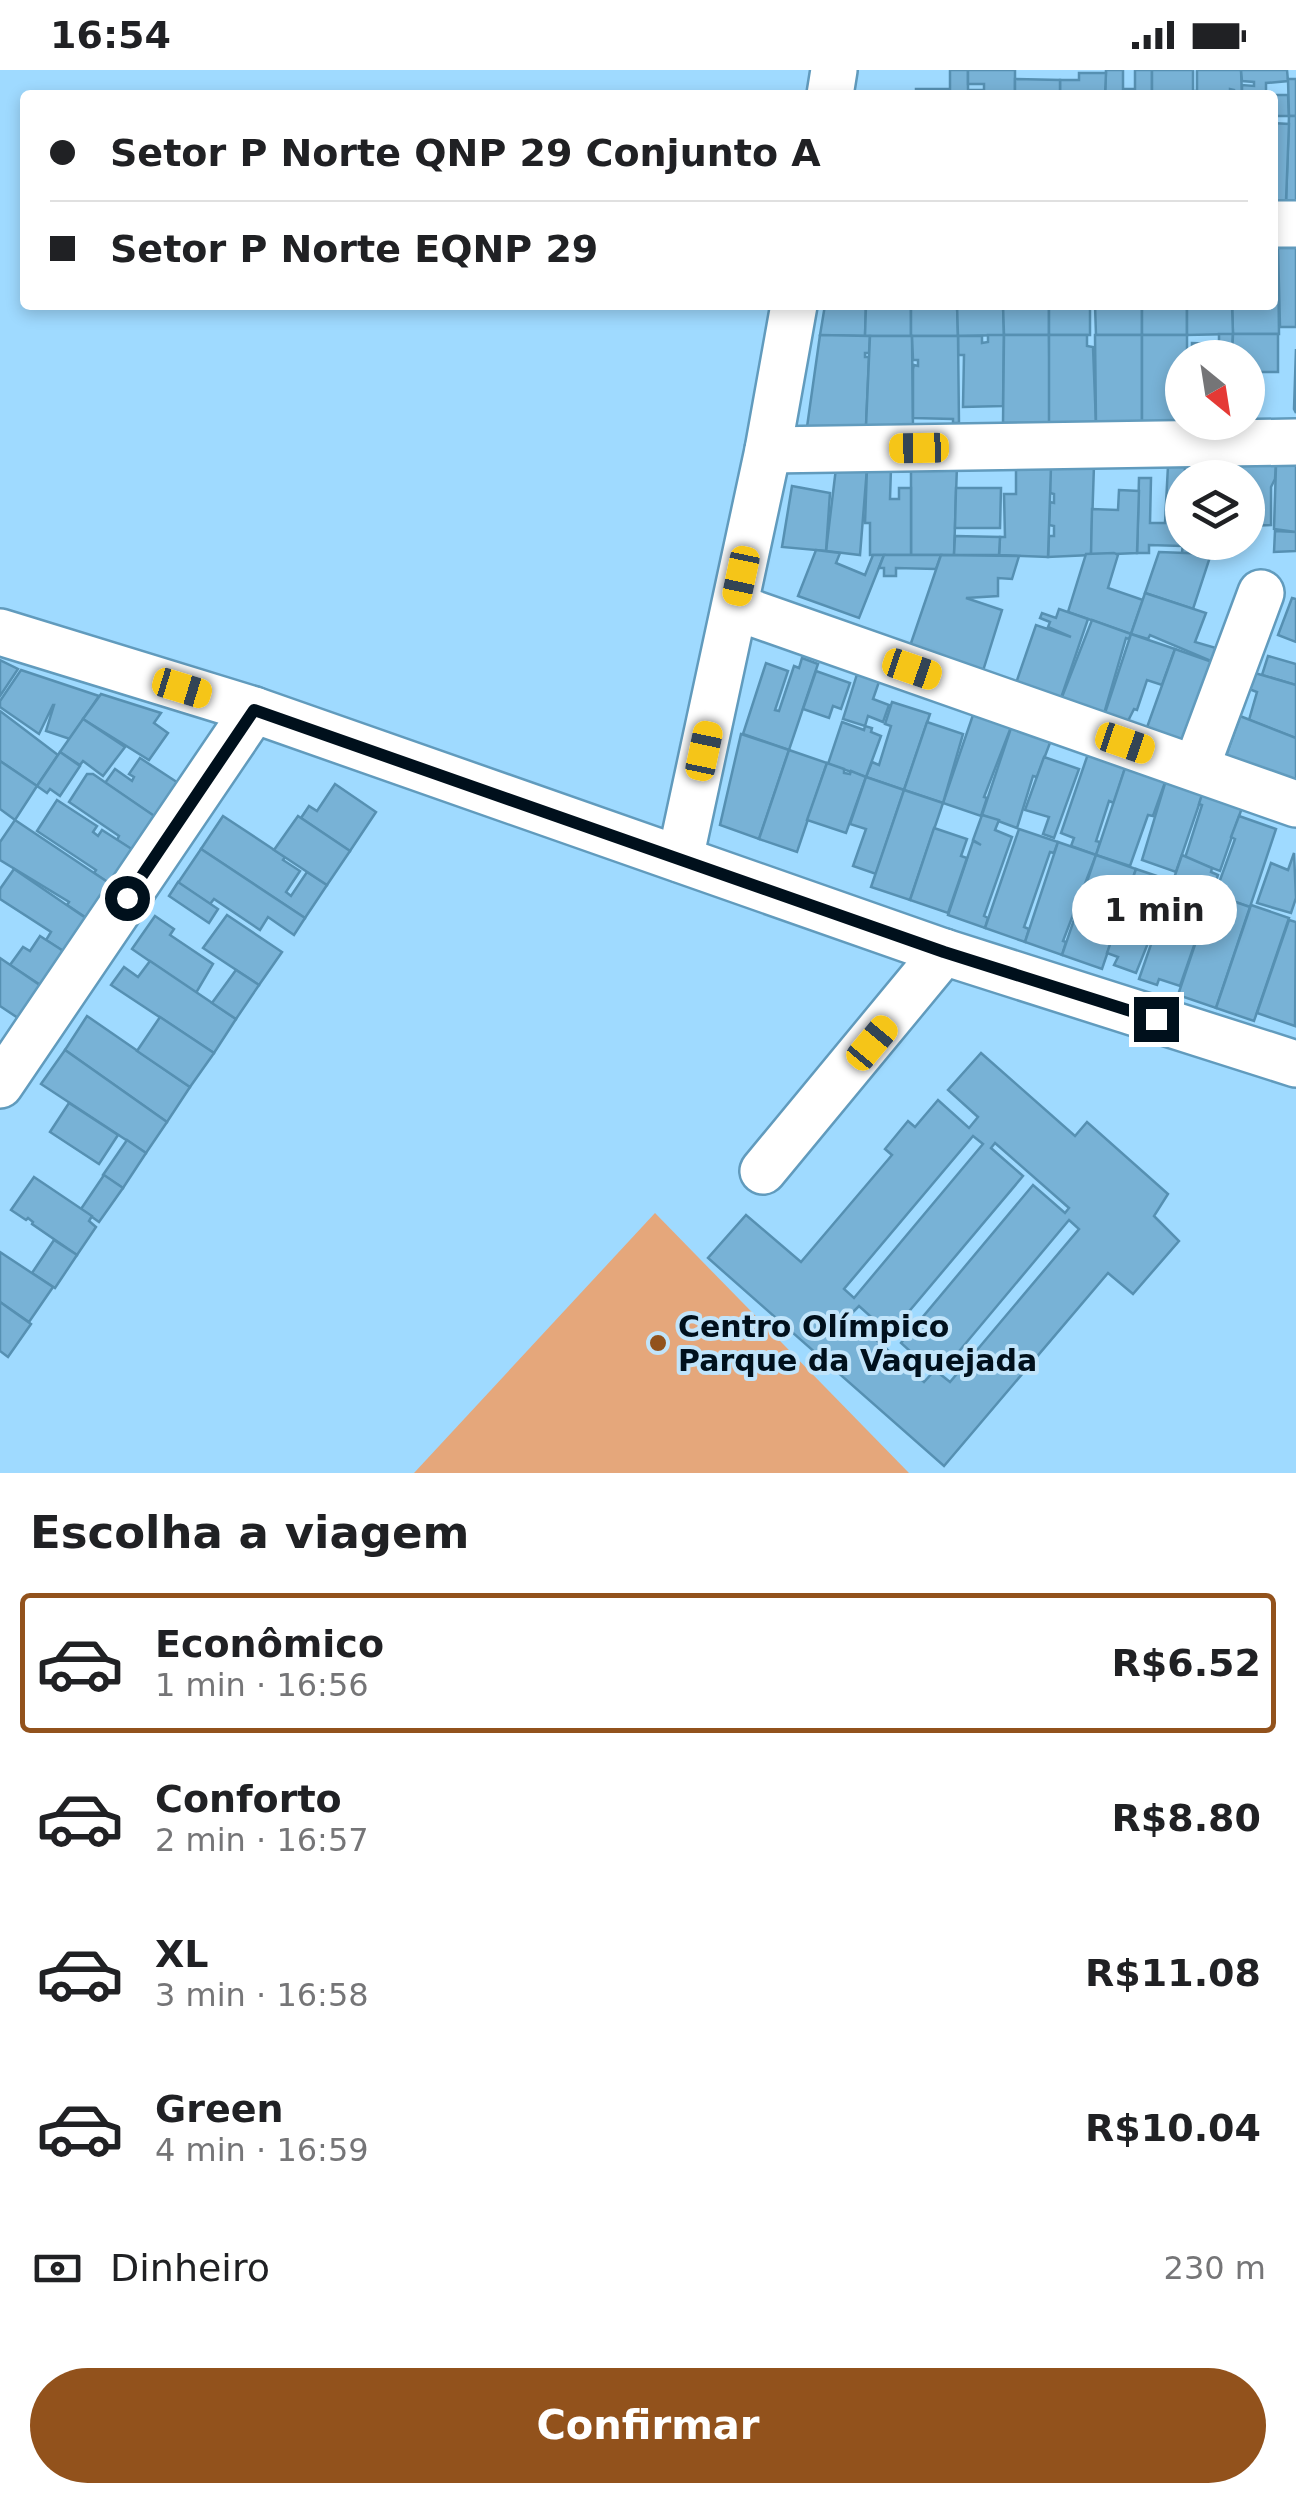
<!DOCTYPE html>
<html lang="pt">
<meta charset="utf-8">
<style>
:root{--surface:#fff;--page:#f2f2f2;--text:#202124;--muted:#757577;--line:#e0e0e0;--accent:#92521c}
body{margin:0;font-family:"DejaVu Sans",sans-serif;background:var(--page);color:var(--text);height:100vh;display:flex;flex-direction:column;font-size:38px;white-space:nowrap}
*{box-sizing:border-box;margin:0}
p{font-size:32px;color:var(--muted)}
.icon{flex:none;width:55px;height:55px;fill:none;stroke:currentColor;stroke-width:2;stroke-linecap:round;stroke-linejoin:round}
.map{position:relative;height:1403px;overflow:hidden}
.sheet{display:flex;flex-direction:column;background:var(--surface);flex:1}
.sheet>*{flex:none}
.guide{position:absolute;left:20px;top:20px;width:1258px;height:220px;border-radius:10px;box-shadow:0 5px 15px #0003;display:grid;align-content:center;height:220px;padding:0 30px;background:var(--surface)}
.needle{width:65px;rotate:150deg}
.tools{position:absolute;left:1165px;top:270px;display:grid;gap:20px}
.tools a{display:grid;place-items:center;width:100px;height:100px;border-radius:50%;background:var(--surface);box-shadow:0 5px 15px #0003;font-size:50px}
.end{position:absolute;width:45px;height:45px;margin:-22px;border:12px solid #00101c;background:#fff;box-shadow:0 0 0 5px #fff}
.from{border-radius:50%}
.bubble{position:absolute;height:70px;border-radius:35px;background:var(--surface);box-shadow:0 5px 15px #0003;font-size:32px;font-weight:800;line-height:70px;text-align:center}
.car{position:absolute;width:30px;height:60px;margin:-30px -15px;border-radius:12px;box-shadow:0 0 8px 2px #0007;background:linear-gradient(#f5c518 24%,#345 0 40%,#f5c518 0 76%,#345 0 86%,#f5c518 0)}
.guide b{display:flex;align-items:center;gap:35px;height:95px;font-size:38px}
.guide b+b{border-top:2px solid var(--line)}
.guide i{width:25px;height:25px;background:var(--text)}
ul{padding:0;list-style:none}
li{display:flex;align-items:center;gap:30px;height:140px;margin:0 20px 15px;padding:0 10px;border:5px solid transparent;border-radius:10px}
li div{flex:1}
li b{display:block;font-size:38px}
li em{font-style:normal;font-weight:800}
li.on{border-color:var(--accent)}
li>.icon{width:90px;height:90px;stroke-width:1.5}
h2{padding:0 30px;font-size:45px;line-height:120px}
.pay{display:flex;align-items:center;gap:25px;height:110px;padding:0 30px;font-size:38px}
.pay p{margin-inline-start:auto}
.cta{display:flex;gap:20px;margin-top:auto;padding:20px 30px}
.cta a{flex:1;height:115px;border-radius:60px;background:var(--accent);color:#fff;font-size:40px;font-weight:800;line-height:115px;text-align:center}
.status{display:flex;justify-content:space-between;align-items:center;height:70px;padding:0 50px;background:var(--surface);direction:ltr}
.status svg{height:28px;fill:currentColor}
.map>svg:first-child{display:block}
.green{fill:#e5a77b}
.building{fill:#78b2d6;stroke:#5690b2;stroke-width:2.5;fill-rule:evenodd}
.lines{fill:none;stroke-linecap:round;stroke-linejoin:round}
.minor-casing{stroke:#619bbd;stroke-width:50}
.minor{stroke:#fff;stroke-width:45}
.route{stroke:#00101c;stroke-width:12}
.poi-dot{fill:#92521c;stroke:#c1e4fa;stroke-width:4}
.labels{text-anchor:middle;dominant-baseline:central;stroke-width:8;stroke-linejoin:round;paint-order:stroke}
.poi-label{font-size:30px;font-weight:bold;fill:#00101c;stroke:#c1e4fa;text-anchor:start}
</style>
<div class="status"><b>16:54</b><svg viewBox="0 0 49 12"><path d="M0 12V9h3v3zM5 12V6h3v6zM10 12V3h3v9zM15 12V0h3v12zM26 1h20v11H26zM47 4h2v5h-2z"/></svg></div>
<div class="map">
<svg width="1296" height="1403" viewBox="0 0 1296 1403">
<rect width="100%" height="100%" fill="#9fdaff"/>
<path class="green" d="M 655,1143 L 909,1403 L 414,1403 Z"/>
<g class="building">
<path d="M 950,0 L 968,0 L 968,25 L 916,25 L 916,19 L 950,19 Z"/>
<path d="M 968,0 L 1015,0 L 1015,25 L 968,25 L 969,20 L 984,20 L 984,14 L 968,14 Z"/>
<path d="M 1106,0 L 1123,0 L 1123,19 L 1135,19 L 1135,0 L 1152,0 L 1152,25 L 1105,25 Z"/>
<path d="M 1152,0 L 1193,0 L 1193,21 L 1197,21 L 1197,25 L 1152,25 Z"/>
<path d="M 1197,0 L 1241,0 L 1242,25 L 1234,25 L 1234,20 L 1230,19 L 1230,25 L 1197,25 Z"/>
<path d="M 1241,0 L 1287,0 L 1288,11 L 1266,13 L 1266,25 L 1288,25 L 1289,46 L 1272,46 L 1272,25 L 1242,25 L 1242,15 L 1254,16 L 1254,12 L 1242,11 Z"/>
<path d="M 1079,3 L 1106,3 L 1105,25 L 1060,25 L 1060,10 L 1079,10 Z"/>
<path d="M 1015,9 L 1060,10 L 1060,25 L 1015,25 Z"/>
<path d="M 1288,9 L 1296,9 L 1296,46 L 1289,46 Z"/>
<path d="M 861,22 L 916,23 L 916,25 L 860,25 Z"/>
<path d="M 1289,46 L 1296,46 L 1296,131 L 1286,131 Z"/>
<path d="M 1272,53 L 1289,54 L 1286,131 L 1272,132 Z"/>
<path d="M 1272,178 L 1278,178 L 1279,264 L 1233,264 L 1232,235 L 1272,235 Z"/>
<path d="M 1278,178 L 1296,178 L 1296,257 L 1280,257 Z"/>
<path d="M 825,235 L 866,235 L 865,266 L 820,265 Z"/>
<path d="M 866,235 L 911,235 L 911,266 L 865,266 Z"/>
<path d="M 911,235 L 957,235 L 958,266 L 911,266 Z"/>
<path d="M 957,235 L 1003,235 L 1004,265 L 958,266 Z"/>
<path d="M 1003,235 L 1049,235 L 1049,265 L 1004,265 Z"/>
<rect x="1049" y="235" width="41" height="30"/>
<path d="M 1095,235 L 1142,235 L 1142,265 L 1096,265 Z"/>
<rect x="1142" y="235" width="45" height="30"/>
<path d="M 1187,235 L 1232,235 L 1233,264 L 1187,265 Z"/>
<path d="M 1219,264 L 1233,264 L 1232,288 L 1192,288 L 1192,273 L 1219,274 Z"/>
<path d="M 1233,264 L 1278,264 L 1278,302 L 1248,302 L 1248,288 L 1232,288 Z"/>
<path d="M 820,265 L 870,266 L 869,283 L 865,283 L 865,287 L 869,287 L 866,356 L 807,357 Z"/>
<path d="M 988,265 L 1004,265 L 1003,336 L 963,337 L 964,285 L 958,285 L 958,266 L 982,266 L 982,273 L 988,272 Z"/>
<path d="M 1004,265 L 1049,265 L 1050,353 L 1003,353 Z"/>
<path d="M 1049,265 L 1087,265 L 1087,276 L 1093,277 L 1096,354 L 1049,354 Z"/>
<path d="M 1095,265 L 1142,265 L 1142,353 L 1096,354 Z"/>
<path d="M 1142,265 L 1187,265 L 1187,288 L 1182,288 L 1182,352 L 1142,353 Z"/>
<path d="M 870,266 L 912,266 L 913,357 L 866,356 Z"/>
<path d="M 912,266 L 958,266 L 959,353 L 953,353 L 953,349 L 913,348 L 913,299 L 914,295 L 918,296 L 918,290 L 913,290 Z"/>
<path d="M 1296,279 L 1296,343 L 1294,339 Z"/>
<path d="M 1231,394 L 1276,395 L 1275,409 L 1271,417 L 1271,455 L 1248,456 L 1248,408 L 1230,408 Z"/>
<path d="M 1296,394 L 1296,481 L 1274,482 L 1275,461 L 1296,462 L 1274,459 L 1276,395 Z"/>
<path d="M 911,395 L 957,395 L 954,485 L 911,485 Z"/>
<path d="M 1094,395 L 1091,485 L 1048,487 L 1049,466 L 1054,466 L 1054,456 L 1049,455 L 1050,432 L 1054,433 L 1054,424 L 1050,423 L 1050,396 Z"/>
<path d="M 1168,396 L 1185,396 L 1182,476 L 1149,475 L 1149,483 L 1137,483 L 1139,408 L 1151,408 L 1150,453 L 1165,453 Z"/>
<path d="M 1051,397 L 1048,487 L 999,485 L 1000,467 L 1005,467 L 1004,424 L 1016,424 L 1016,398 Z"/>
<path d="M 836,398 L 867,398 L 860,485 L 826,481 Z"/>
<path d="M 867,398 L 891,398 L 890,429 L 899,429 L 899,418 L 911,418 L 911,485 L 870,485 L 870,453 L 865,453 Z"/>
<path d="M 792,416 L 830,423 L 826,481 L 782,477 Z"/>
<path d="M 956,418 L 1001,418 L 1000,458 L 955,458 Z"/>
<path d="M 1119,420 L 1139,421 L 1137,483 L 1091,485 L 1092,439 L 1118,440 Z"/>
<path d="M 955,466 L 1000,467 L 999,485 L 954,485 Z"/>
<path d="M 1183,472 L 1229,472 L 1228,484 L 1182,483 Z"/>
<path d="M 816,480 L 840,483 L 836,493 L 865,505 L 873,485 L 884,485 L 859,548 L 798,526 Z"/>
<path d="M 1159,482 L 1211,484 L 1193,539 L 1145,523 Z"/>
<path d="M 1114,483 L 1118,485 L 1108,518 L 1143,530 L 1131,564 L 1068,542 L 1086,484 Z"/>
<path d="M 884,485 L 941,485 L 936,499 L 896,498 L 896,506 L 884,506 L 884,498 L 879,498 Z"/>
<path d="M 941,485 L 1019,486 L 1012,509 L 998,508 L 998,526 L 966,528 L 1002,540 L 982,604 L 909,579 Z"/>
<path d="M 1145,523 L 1206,543 L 1195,572 L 1223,580 L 1218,594 L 1150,565 L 1148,569 L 1131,564 Z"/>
<path d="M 1292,528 L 1296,529 L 1296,572 L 1278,565 Z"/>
<path d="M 1059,539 L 1088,549 L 1060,631 L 1015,616 L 1036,555 L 1071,567 L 1048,557 L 1050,552 L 1040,548 L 1042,543 L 1056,548 Z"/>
<path d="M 1092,550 L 1131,564 L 1129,569 L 1126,568 L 1103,647 L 1060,632 Z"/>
<path d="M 1131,564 L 1175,579 L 1162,615 L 1147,610 L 1137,640 L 1134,639 L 1127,653 L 1104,646 Z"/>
<path d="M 1175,579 L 1218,594 L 1190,678 L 1145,663 Z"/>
<path d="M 1268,586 L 1296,594 L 1296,615 L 1262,605 Z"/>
<path d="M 802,588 L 818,594 L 789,680 L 743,664 L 766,593 L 788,601 L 775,640 L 779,641 L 794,596 L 799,598 Z"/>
<path d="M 0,590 L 18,599 L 0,626 Z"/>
<path d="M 21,600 L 99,626 L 70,669 L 46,661 L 54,635 L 53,635 L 39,664 L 0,637 L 0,631 Z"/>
<path d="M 816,601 L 850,613 L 841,639 L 833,636 L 829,648 L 803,639 Z"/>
<path d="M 858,601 L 880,609 L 873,629 L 889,635 L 883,652 L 868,646 L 865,656 L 843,649 Z"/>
<path d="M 1255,603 L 1296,615 L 1296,668 L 1249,650 L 1257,622 L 1249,619 Z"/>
<path d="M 101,624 L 161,643 L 154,653 L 168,663 L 149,690 L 83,649 Z"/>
<path d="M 892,632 L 930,644 L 904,720 L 866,707 L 872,692 L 879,695 L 891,656 L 885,654 Z"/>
<path d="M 975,639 L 1013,652 L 984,727 L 987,728 L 981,746 L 943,733 Z"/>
<path d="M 0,641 L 58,685 L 37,716 L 0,691 Z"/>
<path d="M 1240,646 L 1296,668 L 1296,711 L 1226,686 Z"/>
<path d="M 83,649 L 125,677 L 103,706 L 83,691 L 80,695 L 60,682 Z"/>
<path d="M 842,652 L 864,660 L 865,656 L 872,658 L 871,662 L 881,666 L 866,707 L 828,694 Z"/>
<path d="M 927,652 L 963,664 L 943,733 L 904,720 Z"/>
<path d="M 1013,652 L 1053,665 L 1037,707 L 1033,706 L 1017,758 L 982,745 Z"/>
<path d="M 741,664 L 789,680 L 759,769 L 720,755 Z"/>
<path d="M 1090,678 L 1128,689 L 1114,733 L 1109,731 L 1096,771 L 1100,772 L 1096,785 L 1071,776 L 1074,768 L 1061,763 Z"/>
<path d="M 789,680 L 827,693 L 797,782 L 759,769 Z"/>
<path d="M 60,682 L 80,696 L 60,726 L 50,719 L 47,723 L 37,716 Z"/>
<path d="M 1044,687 L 1079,699 L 1054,768 L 1043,764 L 1049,747 L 1025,740 Z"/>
<path d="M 140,688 L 186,718 L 163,752 L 105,713 L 115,699 L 132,711 L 134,707 L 129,704 Z"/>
<path d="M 1128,689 L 1168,704 L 1153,746 L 1148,745 L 1130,796 L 1096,785 Z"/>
<path d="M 0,691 L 37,716 L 15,750 L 0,739 Z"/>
<path d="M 827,693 L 844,699 L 844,703 L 850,704 L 851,701 L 866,707 L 846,763 L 807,750 Z"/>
<path d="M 87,704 L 93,704 L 163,752 L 140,785 L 117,770 L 119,766 L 69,732 Z"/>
<path d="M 866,707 L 904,720 L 876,804 L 853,796 L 866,759 L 850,754 Z"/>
<path d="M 1167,707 L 1204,720 L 1176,802 L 1142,790 Z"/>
<path d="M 335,714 L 376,742 L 350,781 L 301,748 L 309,736 L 317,741 Z"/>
<path d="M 1204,718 L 1244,732 L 1220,801 L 1185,788 L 1202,735 L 1199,734 Z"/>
<path d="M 904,720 L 943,733 L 910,830 L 871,817 Z"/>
<path d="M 57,730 L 97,756 L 93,762 L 98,766 L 102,760 L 141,785 L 118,819 L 94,803 L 96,800 L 37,761 Z"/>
<path d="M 982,745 L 999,750 L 995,760 L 1012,767 L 984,846 L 988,848 L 985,858 L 948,845 L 973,771 L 981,775 L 973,770 Z"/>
<path d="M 223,746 L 285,787 L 283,790 L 300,801 L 286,822 L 291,826 L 307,802 L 327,815 L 305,848 L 201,779 Z"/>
<path d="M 298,746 L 350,781 L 327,815 L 274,780 Z"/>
<path d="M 1239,746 L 1276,759 L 1250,837 L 1212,824 L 1216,812 L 1219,813 L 1235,769 L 1231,767 Z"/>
<path d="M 15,750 L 118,819 L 94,853 L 67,835 L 69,832 L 0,790 L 0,772 Z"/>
<path d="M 934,758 L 967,769 L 961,786 L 967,788 L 948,843 L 910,830 Z"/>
<path d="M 1019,759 L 1058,772 L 1054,783 L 1050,782 L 1024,857 L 1029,859 L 1025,872 L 985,858 Z"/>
<path d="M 1058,772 L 1096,785 L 1063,871 L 1066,872 L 1062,885 L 1025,872 Z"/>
<path d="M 201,779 L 305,848 L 294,865 L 268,847 L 260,860 L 214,829 L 210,834 L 178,813 Z"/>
<path d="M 1294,783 L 1296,828 L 1291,843 L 1257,833 L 1271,793 L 1288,800 Z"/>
<path d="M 1096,785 L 1136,799 L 1102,899 L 1062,885 Z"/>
<path d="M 1182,785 L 1212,798 L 1211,802 L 1218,805 L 1212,824 L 1173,811 Z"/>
<path d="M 14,799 L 93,853 L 71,886 L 46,870 L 51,862 L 0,829 L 0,819 Z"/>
<path d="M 1136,799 L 1169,810 L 1164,822 L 1168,823 L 1136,903 L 1114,895 L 1118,887 L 1107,883 Z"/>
<path d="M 1173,811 L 1212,824 L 1180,916 L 1159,909 L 1157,915 L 1139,909 Z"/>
<path d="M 178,812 L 218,839 L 209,853 L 169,826 Z"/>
<path d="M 1212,824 L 1250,837 L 1216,938 L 1178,925 Z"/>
<path d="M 1251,835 L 1289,848 L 1254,951 L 1216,938 Z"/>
<path d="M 227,845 L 282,882 L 259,915 L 203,878 Z"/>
<path d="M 155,846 L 174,859 L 170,865 L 213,894 L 196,923 L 132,879 Z"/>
<path d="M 1289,850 L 1296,852 L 1295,956 L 1257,943 Z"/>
<path d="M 40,866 L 71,886 L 48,920 L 10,895 L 23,877 L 30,881 Z"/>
<path d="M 0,888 L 47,920 L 24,952 L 0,936 Z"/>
<path d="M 150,891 L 236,949 L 214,983 L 111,915 L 124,897 L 138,907 Z"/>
<path d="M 236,900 L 259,915 L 236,949 L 212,933 Z"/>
<path d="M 87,946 L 190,1017 L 167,1052 L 65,980 Z"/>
<path d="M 160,947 L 214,983 L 190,1017 L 137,981 Z"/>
<path d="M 65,980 L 167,1052 L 146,1083 L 41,1014 Z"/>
<path d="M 981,983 L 1075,1066 L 1087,1052 L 1168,1124 L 1154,1146 L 1179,1171 L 1133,1224 L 1108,1203 L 944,1396 L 708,1188 L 746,1145 L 801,1192 L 892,1085 L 885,1079 L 908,1051 L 915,1057 L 938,1030 L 969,1058 L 978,1047 L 948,1020 ZM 973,1066 L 983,1074 L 854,1228 L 844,1219 ZM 995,1073 L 1069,1138 L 1065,1143 L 1033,1115 L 901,1273 L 933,1302 L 924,1312 L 849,1246 L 859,1236 L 890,1264 L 1023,1106 L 991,1078 ZM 1069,1150 L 1079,1159 L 950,1312 L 940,1304 Z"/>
<path d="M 69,1033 L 118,1065 L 99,1094 L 50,1062 Z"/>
<path d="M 127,1070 L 146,1083 L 123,1118 L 103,1105 Z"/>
<path d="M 104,1105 L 123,1118 L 99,1152 L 81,1139 Z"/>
<path d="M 34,1107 L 92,1146 L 89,1151 L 96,1157 L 77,1185 L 32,1154 L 33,1152 L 28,1148 L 26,1150 L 11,1140 Z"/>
<path d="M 54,1170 L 77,1185 L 55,1218 L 32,1203 Z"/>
<path d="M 0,1182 L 53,1217 L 29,1252 L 0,1232 Z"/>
<path d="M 0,1232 L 31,1254 L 8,1287 L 0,1281 Z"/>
</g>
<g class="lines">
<defs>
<g id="minor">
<path d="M 830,25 L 834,0"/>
<path d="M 1272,154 L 1296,154"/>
<path d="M 768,380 L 1296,372"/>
<path d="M 735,537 L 1296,734"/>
<path d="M 0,562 L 254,640 L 944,882 L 1296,994"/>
<path d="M 1196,698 L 1261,523"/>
<path d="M 680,789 L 768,380 L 794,235"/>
<path d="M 0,1015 L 254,640"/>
<path d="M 763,1101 L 944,882"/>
</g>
</defs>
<use href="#minor" class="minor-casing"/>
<use href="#minor" class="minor"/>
</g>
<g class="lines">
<path class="route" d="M 127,828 L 254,640 L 944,882 L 1156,949"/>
</g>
<circle class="poi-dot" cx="658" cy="1273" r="10"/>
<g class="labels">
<g class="poi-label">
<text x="678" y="1256">Centro Olímpico<tspan x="678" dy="34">Parque da Vaquejada</tspan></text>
</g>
</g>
</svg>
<div class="tools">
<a><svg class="needle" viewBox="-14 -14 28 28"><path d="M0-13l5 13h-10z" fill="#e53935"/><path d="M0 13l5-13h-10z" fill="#757577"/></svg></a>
<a><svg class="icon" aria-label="layers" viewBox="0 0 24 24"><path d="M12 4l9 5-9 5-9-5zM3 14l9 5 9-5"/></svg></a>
</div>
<i class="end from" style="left:127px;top:828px"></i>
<i class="end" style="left:1156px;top:949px"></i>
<div class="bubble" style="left:1072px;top:805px;width:165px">1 min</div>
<i class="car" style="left:919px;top:378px;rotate:269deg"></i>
<i class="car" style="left:741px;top:506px;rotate:192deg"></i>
<i class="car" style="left:912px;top:599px;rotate:109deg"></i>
<i class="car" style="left:182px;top:618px;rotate:107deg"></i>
<i class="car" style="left:1125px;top:673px;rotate:109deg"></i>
<i class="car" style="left:704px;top:681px;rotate:12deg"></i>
<i class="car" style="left:872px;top:973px;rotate:40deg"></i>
<div class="guide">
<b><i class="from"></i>Setor P Norte QNP 29 Conjunto A</b>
<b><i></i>Setor P Norte EQNP 29</b>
</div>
</div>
<section class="sheet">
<h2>Escolha a viagem</h2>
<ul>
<li class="on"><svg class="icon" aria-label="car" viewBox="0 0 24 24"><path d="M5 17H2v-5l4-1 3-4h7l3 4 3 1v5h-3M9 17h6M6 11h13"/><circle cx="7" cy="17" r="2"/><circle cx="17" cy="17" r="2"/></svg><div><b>Econômico</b><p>1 min · 16:56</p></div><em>R$6.52</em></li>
<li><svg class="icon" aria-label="car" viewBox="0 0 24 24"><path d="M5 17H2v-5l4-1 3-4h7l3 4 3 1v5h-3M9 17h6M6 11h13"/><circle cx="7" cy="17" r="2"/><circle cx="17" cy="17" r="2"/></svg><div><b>Conforto</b><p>2 min · 16:57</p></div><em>R$8.80</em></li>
<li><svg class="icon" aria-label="car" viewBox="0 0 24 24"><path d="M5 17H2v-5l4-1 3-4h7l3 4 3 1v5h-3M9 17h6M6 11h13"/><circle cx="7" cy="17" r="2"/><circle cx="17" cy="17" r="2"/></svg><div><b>XL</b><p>3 min · 16:58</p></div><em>R$11.08</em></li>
<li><svg class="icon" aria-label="car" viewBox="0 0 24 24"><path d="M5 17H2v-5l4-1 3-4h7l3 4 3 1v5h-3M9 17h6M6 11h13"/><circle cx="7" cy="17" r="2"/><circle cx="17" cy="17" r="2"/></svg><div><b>Green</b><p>4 min · 16:59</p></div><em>R$10.04</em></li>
</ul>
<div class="pay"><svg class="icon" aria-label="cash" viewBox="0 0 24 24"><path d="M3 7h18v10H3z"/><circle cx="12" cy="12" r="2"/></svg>Dinheiro<p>230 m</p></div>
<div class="cta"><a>Confirmar</a></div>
</section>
